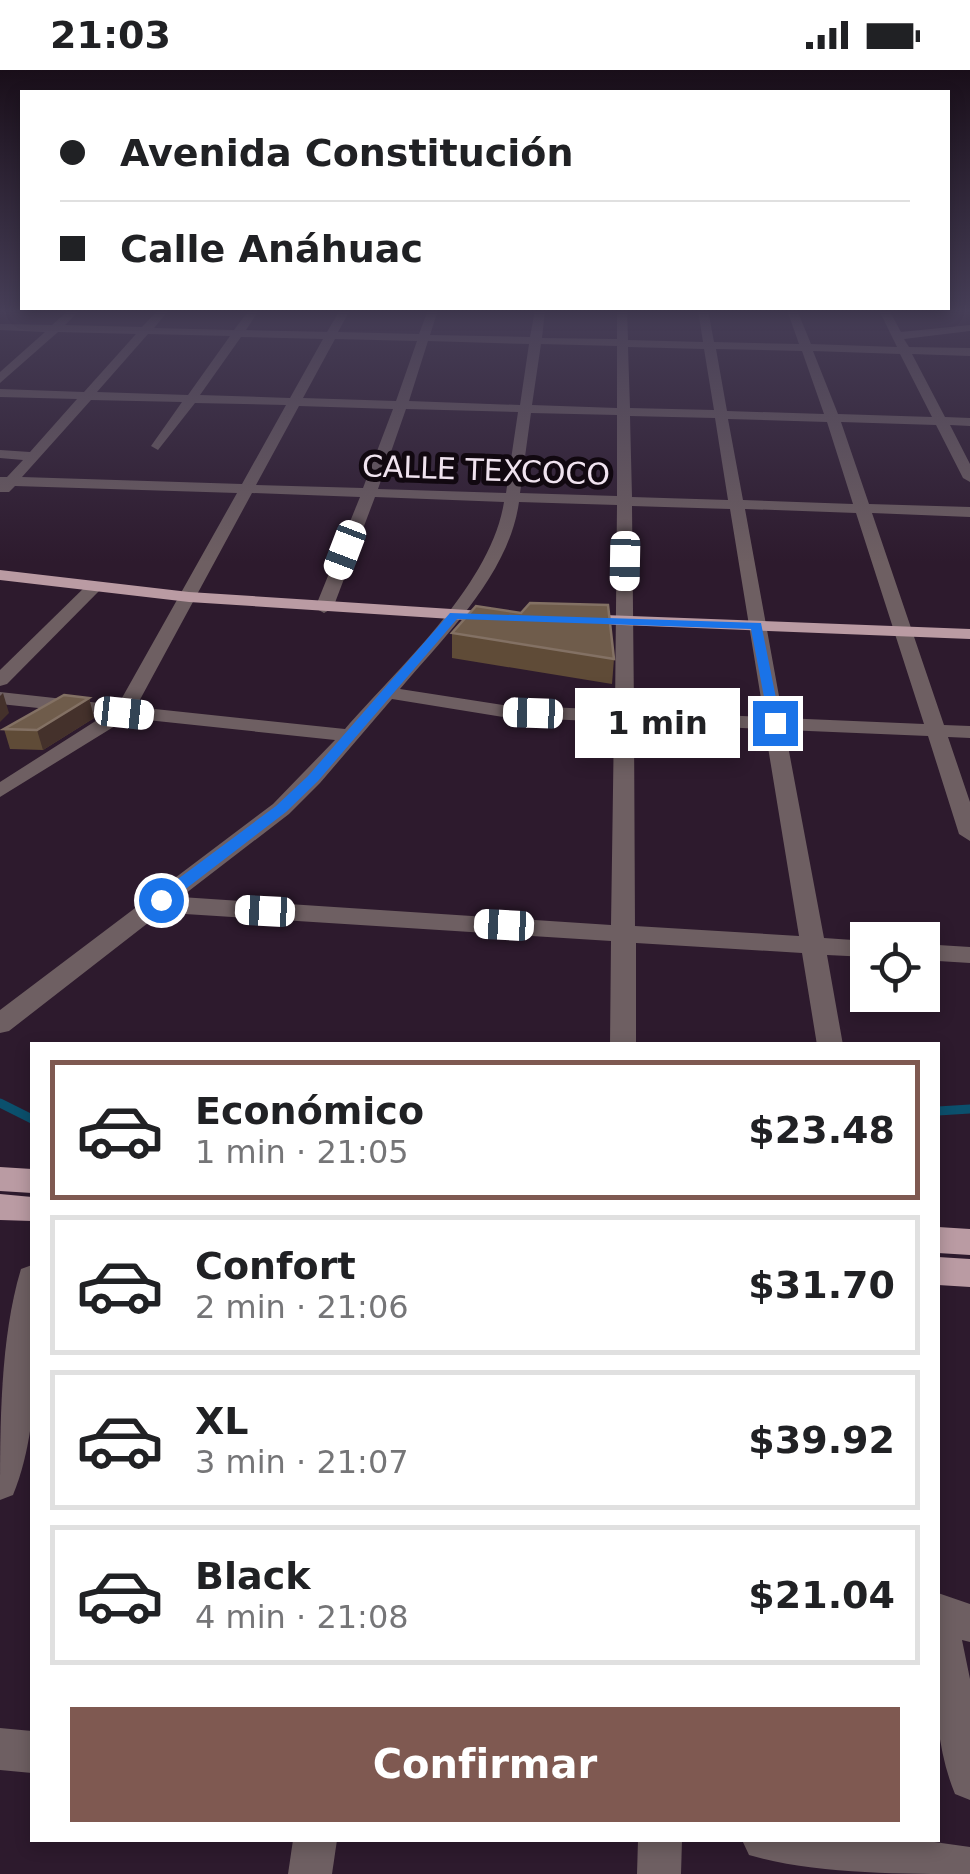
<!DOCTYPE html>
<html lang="es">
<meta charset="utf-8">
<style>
:root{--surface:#fff;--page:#f2f2f2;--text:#202124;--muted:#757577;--line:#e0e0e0;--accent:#7f5951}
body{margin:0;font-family:"DejaVu Sans",sans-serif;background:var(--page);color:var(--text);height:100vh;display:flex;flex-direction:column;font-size:38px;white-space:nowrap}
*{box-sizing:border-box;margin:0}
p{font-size:32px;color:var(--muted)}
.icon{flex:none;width:55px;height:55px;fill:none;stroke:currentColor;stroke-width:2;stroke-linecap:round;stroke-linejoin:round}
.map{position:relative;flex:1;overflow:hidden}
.side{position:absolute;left:30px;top:972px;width:910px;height:800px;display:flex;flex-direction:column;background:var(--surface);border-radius:0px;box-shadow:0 5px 15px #0003}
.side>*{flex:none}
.banner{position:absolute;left:20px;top:20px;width:930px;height:220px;border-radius:0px;box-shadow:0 5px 15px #0003;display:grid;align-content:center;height:220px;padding:0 40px;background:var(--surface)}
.fabs{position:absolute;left:850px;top:852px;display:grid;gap:20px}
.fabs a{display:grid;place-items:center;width:90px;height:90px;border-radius:0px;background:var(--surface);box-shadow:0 5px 15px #0003;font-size:50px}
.end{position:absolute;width:45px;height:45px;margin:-22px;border:12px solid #1a73e8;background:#fff;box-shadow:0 0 0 5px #fff}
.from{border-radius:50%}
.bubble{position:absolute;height:70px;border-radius:0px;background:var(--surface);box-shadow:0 5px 15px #0003;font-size:32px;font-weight:700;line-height:70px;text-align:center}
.car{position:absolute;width:30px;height:60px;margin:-30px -15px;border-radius:12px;box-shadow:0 0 8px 2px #0007;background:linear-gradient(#fff 24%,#345 0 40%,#fff 0 76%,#345 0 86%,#fff 0)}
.banner b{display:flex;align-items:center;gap:35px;height:95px;font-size:38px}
.banner b+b{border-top:2px solid var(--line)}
.banner i{width:25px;height:25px;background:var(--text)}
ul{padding:18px 0 0;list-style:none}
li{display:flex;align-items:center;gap:30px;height:140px;margin:0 20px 15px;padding:0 20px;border:5px solid var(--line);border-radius:0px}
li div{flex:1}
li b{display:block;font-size:38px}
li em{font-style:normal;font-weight:700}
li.current{border-color:var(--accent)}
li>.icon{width:90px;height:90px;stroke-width:1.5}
.primary-button{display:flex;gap:20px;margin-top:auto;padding:20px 40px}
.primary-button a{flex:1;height:115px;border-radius:0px;background:var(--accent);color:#fff;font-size:40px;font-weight:700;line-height:115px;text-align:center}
.status{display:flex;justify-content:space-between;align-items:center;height:70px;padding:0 50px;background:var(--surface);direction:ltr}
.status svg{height:28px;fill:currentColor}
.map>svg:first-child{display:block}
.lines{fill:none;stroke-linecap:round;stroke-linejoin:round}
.stream{stroke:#0b506d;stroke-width:9}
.minor{fill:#6e5f62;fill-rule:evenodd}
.major{fill:#ba9ba3;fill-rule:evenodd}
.wall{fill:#5f4b37}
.shaded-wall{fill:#44312b}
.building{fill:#6f5c4b;stroke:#837164;stroke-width:2.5}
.route{fill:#1a73e8}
.labels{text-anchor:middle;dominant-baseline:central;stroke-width:10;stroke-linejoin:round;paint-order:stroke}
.far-street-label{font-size:30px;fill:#f0e3ef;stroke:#110810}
</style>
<div class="status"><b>21:03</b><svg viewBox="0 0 49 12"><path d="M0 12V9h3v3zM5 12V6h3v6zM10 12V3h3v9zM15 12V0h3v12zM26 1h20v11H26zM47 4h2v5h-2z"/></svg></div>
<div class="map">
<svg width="970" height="1804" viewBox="0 0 970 1804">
<rect width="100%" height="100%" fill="#2d1a2d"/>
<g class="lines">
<g class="stream">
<path d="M 0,1033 L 32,1049"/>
<path d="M 938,1041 L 970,1039"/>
</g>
<g class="minor">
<path d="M 69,240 L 80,240 L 65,255 L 142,257 L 158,240 L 169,240 L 154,258 L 234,260 L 249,240 L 259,240 L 246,260 L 327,262 L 340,240 L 350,240 L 338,262 L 419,264 L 428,240 L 438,240 L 430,265 L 530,267 L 535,240 L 545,240 L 542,268 L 617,269 L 617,240 L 627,240 L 628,270 L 703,272 L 698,240 L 708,240 L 714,272 L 799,274 L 787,240 L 797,240 L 811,274 L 897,277 L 879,240 L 889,240 L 901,262 L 970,255 L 970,261 L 904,269 L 909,277 L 970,278 L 970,286 L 912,284 L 945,347 L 970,348 L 970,356 L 950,355 L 970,394 L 970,412 L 963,408 L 936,355 L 841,352 L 869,434 L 970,437 L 970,447 L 872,443 L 944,655 L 970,656 L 970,668 L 948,667 L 970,732 L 970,771 L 959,764 L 928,666 L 785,660 L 824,868 L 868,871 L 868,887 L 827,885 L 843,975 L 817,975 L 802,883 L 636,873 L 636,975 L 610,975 L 611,871 L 185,844 L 166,839 L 9,961 L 0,963 L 0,940 L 273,734 L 335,670 L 128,648 L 0,727 L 0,712 L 105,645 L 0,634 L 0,622 L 118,635 L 237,423 L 15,416 L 9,422 L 0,422 L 0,407 L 7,407 L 23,390 L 0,388 L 0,380 L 30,382 L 77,329 L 0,327 L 0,319 L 84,322 L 136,264 L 58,262 L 0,313 L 0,302 L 45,262 L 0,260 L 0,254 L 52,255 ZM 148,264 L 230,266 L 188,325 L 97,322 ZM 241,267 L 323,269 L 290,328 L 200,325 ZM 335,269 L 417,271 L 396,331 L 303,328 ZM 428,271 L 529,274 L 520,335 L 409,331 ZM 541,274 L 617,276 L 617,338 L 532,335 ZM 628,277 L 704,279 L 714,340 L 630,338 ZM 716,279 L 802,281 L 824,344 L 727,341 ZM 813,281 L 900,284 L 932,347 L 838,344 ZM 91,330 L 182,332 L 151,376 L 158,380 L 195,333 L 286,335 L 242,414 L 22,407 ZM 299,336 L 393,339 L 363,418 L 256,415 ZM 406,339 L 518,342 L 506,423 L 378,419 ZM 531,343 L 617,345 L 617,426 L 520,423 ZM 630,346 L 715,348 L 728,430 L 632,427 ZM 728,349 L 827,352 L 853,434 L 743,430 ZM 252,423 L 360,427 L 315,538 L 324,543 L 333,538 L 375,427 L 504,432 C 491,515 399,597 345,659 L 136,637 ZM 519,432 L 617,435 L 615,640 L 503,635 L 400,619 C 446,565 509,504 519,432 ZM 632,436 L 730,439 L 764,647 L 634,641 ZM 745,439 L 856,443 L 924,654 L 783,648 ZM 392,629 L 503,647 L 614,652 L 611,855 L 181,827 L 289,744 L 320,713 ZM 634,653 L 765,659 L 799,866 L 635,856 Z"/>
<path d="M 89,513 L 103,517 L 7,614 L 0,616 L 0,600 Z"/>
<path d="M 922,874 L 970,877 L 970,893 L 922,890 Z"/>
<path d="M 32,1195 C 37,1266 41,1357 13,1425 L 0,1430 C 0,1356 0,1268 21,1199 Z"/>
<path d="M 938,1523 L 970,1534 L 970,1572 L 962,1570 L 970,1609 L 970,1730 L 955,1724 C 930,1664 934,1586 938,1523 Z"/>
<path d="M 0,1658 L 32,1661 L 32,1703 L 0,1700 Z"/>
<path d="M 293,1770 L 337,1770 L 332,1804 L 288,1804 Z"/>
<path d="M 638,1770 L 682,1770 L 681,1804 L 637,1804 Z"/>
<path d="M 742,1770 L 920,1770 L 970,1777 L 970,1804 C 899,1804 815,1804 749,1785 Z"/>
</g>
<g class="major">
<path d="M 0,500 L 189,522 L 498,542 L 507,547 L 498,552 L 189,532 L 0,510 Z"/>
<path d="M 578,544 L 970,559 L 970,569 L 572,553 L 569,549 Z"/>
<path d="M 0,1097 L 32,1099 L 32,1123 L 0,1121 Z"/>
<path d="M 0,1124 L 32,1127 L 32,1151 L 0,1150 Z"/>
<path d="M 938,1157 L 970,1159 L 970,1185 L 938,1183 Z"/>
<path d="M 938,1187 L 970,1189 L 970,1217 L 938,1215 Z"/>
</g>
</g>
<g class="wall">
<path d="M 452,563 L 614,589 L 612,614 L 452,588 Z"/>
<path d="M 89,628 L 94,648 L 43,680 L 10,679 L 4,659 Z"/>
</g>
<g class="shaded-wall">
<path d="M 3,623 L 9,643 L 0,652 L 0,626 Z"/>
<path d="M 89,628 L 94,648 L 43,680 L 37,660 Z"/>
</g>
<g class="building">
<path d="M 530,533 L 608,535 L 614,589 L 452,563 L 476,536 L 521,543 Z"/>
<path d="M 64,625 L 89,628 L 37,660 L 4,659 Z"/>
</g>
<linearGradient id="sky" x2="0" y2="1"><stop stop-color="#190e19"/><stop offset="0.49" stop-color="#463e57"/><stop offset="1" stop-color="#463e57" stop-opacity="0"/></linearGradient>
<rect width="970" height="492" fill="url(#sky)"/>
<path class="route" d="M 450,543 L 761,553 L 781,653 L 775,657 L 769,653 L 751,559 L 457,549 L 318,711 L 286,742 L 166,834 L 155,834 L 155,826 L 276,736 L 308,706 Z"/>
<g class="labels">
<g class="far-street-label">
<text transform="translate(486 400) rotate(2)">CALLE TEXCOCO</text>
</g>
</g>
</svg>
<div class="fabs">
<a><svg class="icon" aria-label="locate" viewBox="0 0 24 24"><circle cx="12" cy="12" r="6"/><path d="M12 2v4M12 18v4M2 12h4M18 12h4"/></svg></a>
</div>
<i class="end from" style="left:161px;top:830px"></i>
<i class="end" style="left:775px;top:653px"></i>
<div class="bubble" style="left:575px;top:618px;width:165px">1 min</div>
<i class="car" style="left:345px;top:480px;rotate:201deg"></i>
<i class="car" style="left:625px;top:491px;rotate:181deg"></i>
<i class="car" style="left:124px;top:643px;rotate:96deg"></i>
<i class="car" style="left:533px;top:643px;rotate:272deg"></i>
<i class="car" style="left:265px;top:841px;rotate:273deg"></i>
<i class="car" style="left:504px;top:855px;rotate:273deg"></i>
<div class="banner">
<b><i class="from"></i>Avenida Constitución</b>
<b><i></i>Calle Anáhuac</b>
</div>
<section class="side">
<ul>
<li class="current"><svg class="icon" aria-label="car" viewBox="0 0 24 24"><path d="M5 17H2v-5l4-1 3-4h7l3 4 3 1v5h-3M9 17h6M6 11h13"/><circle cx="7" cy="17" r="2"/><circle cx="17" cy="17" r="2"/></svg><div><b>Económico</b><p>1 min · 21:05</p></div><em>$23.48</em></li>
<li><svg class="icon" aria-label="car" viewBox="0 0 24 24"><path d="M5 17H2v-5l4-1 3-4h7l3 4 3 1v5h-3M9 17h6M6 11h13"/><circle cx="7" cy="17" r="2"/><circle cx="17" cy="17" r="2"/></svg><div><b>Confort</b><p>2 min · 21:06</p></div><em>$31.70</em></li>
<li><svg class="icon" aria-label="car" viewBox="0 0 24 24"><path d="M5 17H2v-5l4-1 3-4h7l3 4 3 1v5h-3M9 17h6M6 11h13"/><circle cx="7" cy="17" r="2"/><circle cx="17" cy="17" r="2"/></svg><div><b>XL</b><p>3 min · 21:07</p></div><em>$39.92</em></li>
<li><svg class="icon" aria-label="car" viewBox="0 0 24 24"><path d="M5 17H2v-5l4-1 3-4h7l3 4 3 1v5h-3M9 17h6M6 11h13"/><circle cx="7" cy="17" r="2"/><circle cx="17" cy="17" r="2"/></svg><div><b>Black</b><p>4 min · 21:08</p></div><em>$21.04</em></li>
</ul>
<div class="primary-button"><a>Confirmar</a></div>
</section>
</div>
